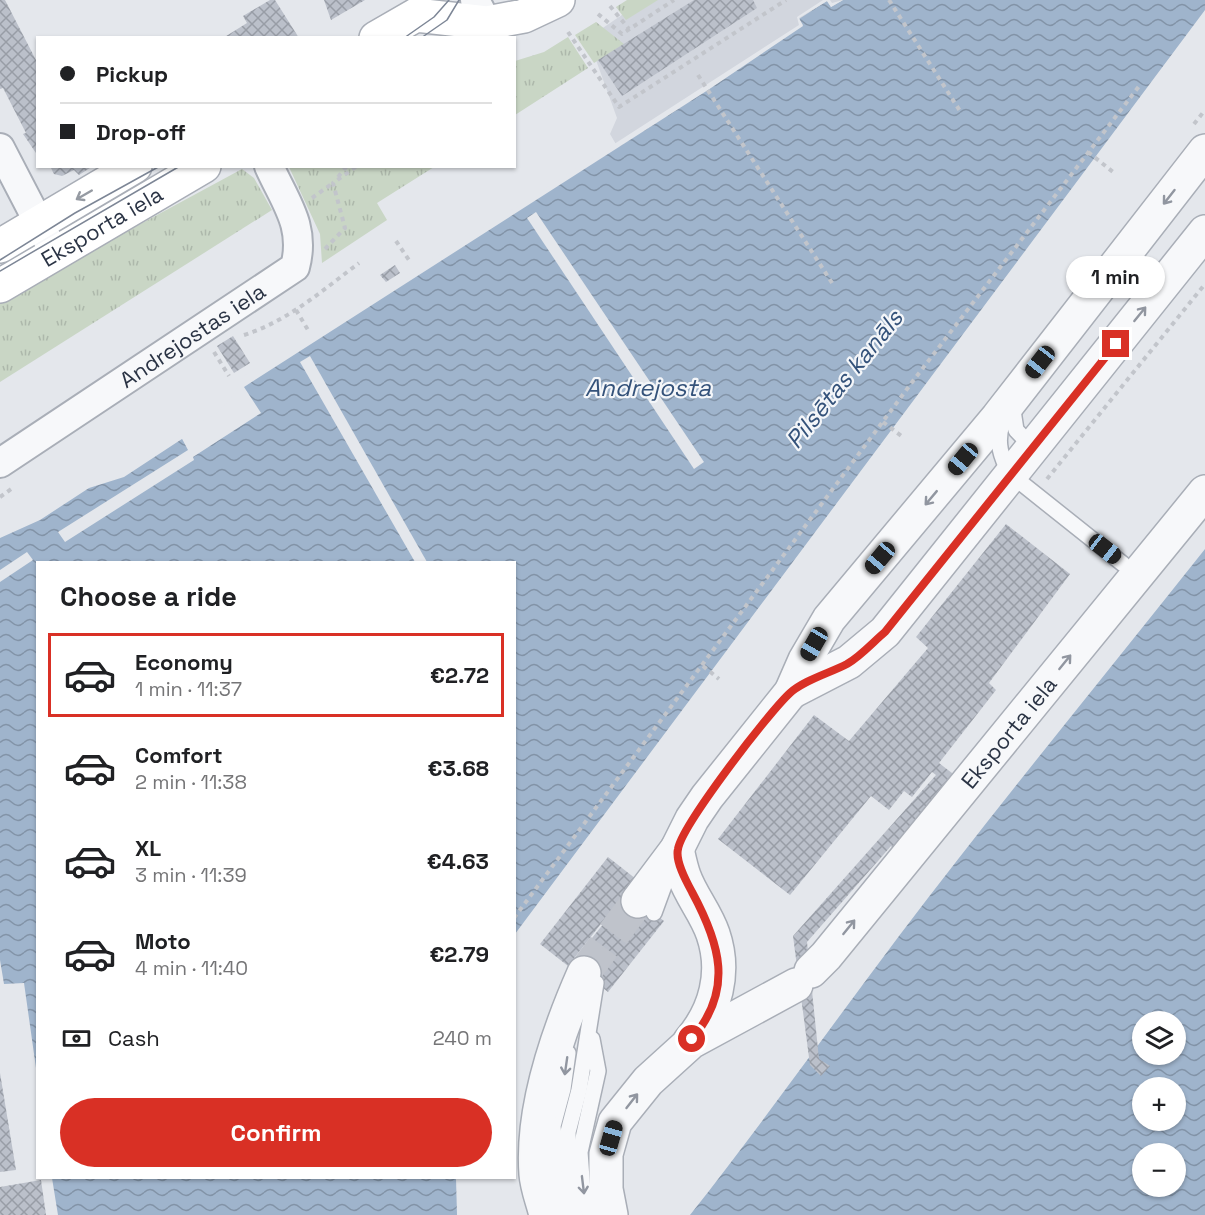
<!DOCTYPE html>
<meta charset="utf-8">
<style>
:root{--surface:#fff;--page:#f2f2f2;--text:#202124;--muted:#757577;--line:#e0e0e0;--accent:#d93025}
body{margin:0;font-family:"Space Grotesk",sans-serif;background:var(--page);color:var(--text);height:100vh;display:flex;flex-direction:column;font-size:22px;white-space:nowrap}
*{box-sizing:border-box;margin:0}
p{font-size:20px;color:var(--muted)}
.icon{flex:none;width:33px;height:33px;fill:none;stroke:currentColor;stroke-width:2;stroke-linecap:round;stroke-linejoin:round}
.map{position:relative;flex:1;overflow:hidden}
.panel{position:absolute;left:36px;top:561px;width:480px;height:618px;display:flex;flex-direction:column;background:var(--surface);border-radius:0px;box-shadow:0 2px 4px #0004}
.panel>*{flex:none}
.top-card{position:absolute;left:36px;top:36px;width:480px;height:132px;border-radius:0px;box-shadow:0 2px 4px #0004;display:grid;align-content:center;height:132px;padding:0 24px;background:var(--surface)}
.buttons{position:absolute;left:1132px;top:1011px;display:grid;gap:12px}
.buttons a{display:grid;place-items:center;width:54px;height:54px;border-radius:50%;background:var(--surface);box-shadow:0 2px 4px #0004;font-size:30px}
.end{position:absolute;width:27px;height:27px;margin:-14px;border:8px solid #d93025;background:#fff;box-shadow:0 0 0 3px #fff}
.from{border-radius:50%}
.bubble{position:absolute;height:42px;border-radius:21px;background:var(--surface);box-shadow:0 2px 4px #0004;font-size:20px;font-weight:700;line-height:42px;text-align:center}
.car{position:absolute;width:18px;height:36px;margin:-18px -9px;border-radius:8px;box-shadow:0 0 4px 2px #0007;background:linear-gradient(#222 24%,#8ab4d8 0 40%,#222 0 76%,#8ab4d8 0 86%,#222 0)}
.top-card b{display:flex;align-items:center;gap:21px;height:57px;font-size:22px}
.top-card b+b{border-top:2px solid var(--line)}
.top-card i{width:15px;height:15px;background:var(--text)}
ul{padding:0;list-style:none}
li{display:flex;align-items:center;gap:18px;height:84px;margin:0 12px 9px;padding:0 12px;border:3px solid transparent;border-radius:0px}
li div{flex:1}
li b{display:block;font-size:22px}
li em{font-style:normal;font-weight:700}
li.active{border-color:var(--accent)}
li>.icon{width:54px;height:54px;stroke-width:1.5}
h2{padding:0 24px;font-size:27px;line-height:72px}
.pay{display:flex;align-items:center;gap:15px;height:66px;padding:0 24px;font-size:22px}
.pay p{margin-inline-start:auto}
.cta{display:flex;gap:12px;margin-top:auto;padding:12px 24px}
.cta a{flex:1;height:69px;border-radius:36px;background:var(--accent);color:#fff;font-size:24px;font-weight:700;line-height:69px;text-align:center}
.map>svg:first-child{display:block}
.built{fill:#d2d6de}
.grass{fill:url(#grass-tufts)}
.water{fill:url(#water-waves);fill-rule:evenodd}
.pier{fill:#e4e7ec}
.building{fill:url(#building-cross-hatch)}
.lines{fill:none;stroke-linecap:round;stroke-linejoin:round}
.tertiary-tunnel{stroke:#bfc3cb;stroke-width:33;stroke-dasharray:33 16;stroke-linecap:butt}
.service-casing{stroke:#a9aeb7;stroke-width:18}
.minor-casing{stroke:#a9aeb7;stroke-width:32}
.tertiary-casing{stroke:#a9aeb7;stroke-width:36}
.secondary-casing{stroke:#a9aeb7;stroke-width:36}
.path{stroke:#c2c5cb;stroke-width:4;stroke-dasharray:4.5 4.5;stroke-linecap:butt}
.service{stroke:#f7f8fa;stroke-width:15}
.minor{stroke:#f7f8fa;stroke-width:28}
.tertiary{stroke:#f7f8fa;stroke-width:33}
.secondary{stroke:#fff;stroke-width:33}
.tram{stroke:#7d8696;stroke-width:1.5}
.oneway{stroke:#959aa2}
.oneway2{stroke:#9196a0}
.route{stroke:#d93025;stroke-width:8}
.labels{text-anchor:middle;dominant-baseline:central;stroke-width:4.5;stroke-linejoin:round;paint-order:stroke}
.street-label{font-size:22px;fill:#2b3445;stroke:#f4f6f9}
.water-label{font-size:24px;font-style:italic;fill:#34527a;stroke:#f4f6f9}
</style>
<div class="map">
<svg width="1205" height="1215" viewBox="0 0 1205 1215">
<defs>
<pattern id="grass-tufts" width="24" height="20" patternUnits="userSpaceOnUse" patternTransform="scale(1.5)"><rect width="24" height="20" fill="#c9d6c5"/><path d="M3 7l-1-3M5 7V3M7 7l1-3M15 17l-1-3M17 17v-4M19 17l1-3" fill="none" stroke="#adb8ab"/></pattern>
<pattern id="water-waves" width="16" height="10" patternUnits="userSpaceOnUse" patternTransform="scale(1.5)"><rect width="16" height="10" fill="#9fb4cc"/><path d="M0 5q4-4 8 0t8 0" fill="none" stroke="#8293a7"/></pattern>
<pattern id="building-cross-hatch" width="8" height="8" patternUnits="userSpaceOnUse" patternTransform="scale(1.5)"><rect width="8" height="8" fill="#bbc0ca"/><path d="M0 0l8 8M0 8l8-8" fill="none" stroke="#989da6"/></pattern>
</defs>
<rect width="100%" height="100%" fill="#e4e7ec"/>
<path class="built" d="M 644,0 L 843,0 L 617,146 L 610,134 L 617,118 L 588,38 Z"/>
<g class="grass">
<path d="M 627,0 L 658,0 L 626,20 L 616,7 Z"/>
<path d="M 596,22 L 624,44 L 594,63 L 575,35 Z"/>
<path d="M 568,37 L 588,68 L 515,115 L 515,61 L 544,52 Z"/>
<path d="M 289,167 L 434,167 L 377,203 L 387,220 L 322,263 L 320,234 Z"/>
<path d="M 242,169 L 254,178 L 272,210 L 0,382 L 0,300 Z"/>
</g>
<g class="water">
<path d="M 843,0 L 1205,0 L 1205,10 L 515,934 L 514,562 L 38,562 L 37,1075 L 24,983 L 4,984 L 0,960 L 0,538 L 40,520 L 89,488 L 124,477 L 220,414 L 246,378 L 520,208 L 803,25 L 799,19 L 827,1 L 831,7 Z"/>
<path d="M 1205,549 L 1205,1215 L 690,1215 C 762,1124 829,1029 899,936 C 998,805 1103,678 1205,549 ZM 1143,1022 L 1176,1022 L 1176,1054 L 1143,1054 ZM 1143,1088 L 1176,1088 L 1176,1120 L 1143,1120 ZM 1143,1154 L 1176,1154 L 1176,1186 L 1143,1186 Z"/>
<path d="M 52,1178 L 456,1178 L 457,1215 L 58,1215 Z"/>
</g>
<g class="pier">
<path d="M 823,0 L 830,0 L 832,3 L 843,0 L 831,7 L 827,1 L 799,18 L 803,26 L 708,90 L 244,387 L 261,413 L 193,457 L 194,460 L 65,542 L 58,532 L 188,450 L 180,435 L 218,412 L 230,399 L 244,376 L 518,206 L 799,25 L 797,17 Z"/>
<path d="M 536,212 L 704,462 L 694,469 L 527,218 Z"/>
<path d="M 310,356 L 427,562 L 415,562 L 300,362 Z"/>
<path d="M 27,552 L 33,560 L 0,582 L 0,570 Z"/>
</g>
<g class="building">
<path d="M 0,0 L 5,0 L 38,64 L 38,156 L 23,134 L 26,133 L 3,88 L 0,89 Z"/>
<path d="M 270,0 L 275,0 L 299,38 L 223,38 L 247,23 L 243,16 Z"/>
<path d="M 324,0 L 365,0 L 331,20 Z"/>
<path d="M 694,0 L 753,0 L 757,8 L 622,96 L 598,60 Z"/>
<path d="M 50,166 L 93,166 L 79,175 L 74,170 L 62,176 L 54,174 Z"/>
<path d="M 395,265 L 400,273 L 386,282 L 380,275 Z"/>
<path d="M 233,336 L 250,363 L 234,373 L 217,346 Z"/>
<path d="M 1006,524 L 1070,574 L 989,683 L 996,690 L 939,763 L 957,777 L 897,853 L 891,846 L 807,942 L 819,1059 L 830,1066 L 821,1076 L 810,1065 L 793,936 L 936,775 L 932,772 L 912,797 L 904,791 L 889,810 L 871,796 L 790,895 L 718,839 L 814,715 L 849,741 L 928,648 L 916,637 Z"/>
<path d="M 608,857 L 636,879 L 568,966 L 540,944 Z"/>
<path d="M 628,893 L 664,921 L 608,992 L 572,963 Z"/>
<path d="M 0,1073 L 16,1170 L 0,1172 Z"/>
<path d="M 41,1180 L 46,1215 L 0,1215 L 0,1187 Z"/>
</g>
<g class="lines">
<path class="tertiary-tunnel" d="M 584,973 L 638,901"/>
<defs>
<g id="service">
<path d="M 1012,404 L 1016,430 L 1032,447"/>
<path d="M 1002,424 C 996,443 1001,457 1010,474 L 1123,564"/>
<path d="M 654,913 L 665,883"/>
<path d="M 561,1215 L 553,1126 L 563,1089 L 568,1053"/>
<path d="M 575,1215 L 569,1179 L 568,1132 L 579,1090 L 596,983"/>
<path d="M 590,1215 L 583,1192 L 580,1152 L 598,1071 L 592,1039"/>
</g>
<g id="minor">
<path d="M 475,0 L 487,23"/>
<path d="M 0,148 L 55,254"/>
<path id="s1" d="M 0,463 L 295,267 C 306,226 285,202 269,166"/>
</g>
<g id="tertiary">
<path d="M 791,692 L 849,662 L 885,632 L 1205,232"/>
<path d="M 677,849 C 679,858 681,868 684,876 C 691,896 706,913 713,934 C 726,972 716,1011 690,1041"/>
<path d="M 638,901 L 677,849 L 692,819 L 707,797 L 791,692 L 805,660 L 829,619 L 998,417 L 1205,151"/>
<path id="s2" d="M 811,971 L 826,956 L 1205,492"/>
<path d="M 546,1215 C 543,1202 537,1188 536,1174 C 531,1109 558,1032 584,973"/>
<path d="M 611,1215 L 606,1189 L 606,1154 L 615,1122 L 648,1081 L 691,1042 L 796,985"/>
</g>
<g id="secondary">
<path d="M 376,38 L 416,15 L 487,23 L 524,16 L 558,0"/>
<path d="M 0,246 L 135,166"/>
<path id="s3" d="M 0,286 L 204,166"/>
</g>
</defs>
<use href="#service" class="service-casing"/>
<use href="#minor" class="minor-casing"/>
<use href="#tertiary" class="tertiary-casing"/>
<use href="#secondary" class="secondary-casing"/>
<g class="path">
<path d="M 889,0 L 960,111"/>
<path d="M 610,6 L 629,29"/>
<path d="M 598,14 L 622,34 L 674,0"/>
<path d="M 568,32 L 619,107 L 786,0"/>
<path d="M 698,75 L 834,286"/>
<path d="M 1194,124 L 1205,110"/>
<path d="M 1088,152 L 1113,172"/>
<path d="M 338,177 L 347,166"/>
<path d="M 312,198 L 333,183"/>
<path d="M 396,241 L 411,263"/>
<path d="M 325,249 L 345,228 L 333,183 L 357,166"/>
<path d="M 296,310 L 308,330"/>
<path d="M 244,335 C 288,321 323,290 359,263"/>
<path d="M 214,352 L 229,376"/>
<path d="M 883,422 L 904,438"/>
<path d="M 1047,479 L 1205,284"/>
<path d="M 0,497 L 14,487"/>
<path d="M 703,666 L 719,679"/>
<path d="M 514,918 L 913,381 L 1140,85"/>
</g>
<use href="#service" class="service"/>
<use href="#minor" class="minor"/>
<use href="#tertiary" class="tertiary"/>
<use href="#secondary" class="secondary"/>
<g class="tram">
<path d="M 404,38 L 434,17 L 449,0"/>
<path d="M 421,38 L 447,20 L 459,0"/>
<path d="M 0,260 L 75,213 L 160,166"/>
<path d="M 0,271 L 180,166"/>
</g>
</g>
<defs><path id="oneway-shaft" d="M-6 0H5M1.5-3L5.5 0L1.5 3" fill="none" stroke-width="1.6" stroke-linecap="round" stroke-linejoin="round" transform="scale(1.5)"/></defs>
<use class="oneway" href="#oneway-shaft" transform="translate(84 195) rotate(150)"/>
<g class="oneway2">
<use href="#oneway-shaft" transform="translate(1169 197) rotate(128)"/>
<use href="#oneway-shaft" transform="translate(1140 314) rotate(-51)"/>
<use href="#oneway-shaft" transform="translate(931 498) rotate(130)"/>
<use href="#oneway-shaft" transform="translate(1065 662) rotate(-51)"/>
<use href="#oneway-shaft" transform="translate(849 927) rotate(-51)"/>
<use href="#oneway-shaft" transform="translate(566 1066) rotate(98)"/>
<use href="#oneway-shaft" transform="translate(632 1101) rotate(-52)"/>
<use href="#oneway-shaft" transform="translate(583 1185) rotate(83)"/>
</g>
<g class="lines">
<path class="route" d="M 692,1039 C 734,989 720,944 692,892 C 686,881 675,861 678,849 C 682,825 769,712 790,693 C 804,680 830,673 847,664 C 861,656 873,642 885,632 L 1116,344"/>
</g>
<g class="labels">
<g class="street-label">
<text stroke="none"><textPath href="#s3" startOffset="118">Eksporta iela</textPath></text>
<text stroke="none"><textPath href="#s1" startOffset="231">Andrejostas iela</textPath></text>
<text stroke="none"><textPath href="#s2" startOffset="310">Eksporta iela</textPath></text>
</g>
<g class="water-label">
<text transform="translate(844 379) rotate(-51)">Pilsētas kanāls</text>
<text x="648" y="387">Andrejosta</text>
</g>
</g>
</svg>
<div class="buttons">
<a><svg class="icon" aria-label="layers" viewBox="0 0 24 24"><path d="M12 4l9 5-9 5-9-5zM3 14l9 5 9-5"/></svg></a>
<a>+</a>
<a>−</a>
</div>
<i class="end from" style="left:692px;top:1039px"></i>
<i class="end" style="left:1116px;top:344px"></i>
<div class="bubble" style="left:1066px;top:256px;width:99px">1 min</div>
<i class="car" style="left:1040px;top:362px;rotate:218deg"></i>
<i class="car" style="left:963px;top:459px;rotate:220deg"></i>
<i class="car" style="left:1105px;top:549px;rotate:128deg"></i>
<i class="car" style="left:880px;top:558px;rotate:220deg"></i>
<i class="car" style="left:814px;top:644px;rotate:210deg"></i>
<i class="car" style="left:611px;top:1138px;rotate:16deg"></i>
<div class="top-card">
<b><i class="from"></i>Pickup</b>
<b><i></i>Drop-off</b>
</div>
<section class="panel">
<h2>Choose a ride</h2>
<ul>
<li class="active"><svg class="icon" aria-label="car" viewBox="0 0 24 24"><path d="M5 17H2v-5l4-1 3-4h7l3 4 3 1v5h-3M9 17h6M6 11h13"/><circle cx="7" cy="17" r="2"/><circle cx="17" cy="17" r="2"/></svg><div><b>Economy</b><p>1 min · 11:37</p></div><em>€2.72</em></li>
<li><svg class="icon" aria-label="car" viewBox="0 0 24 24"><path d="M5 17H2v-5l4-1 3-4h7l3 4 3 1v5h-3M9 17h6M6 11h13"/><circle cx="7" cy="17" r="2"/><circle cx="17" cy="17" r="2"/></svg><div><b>Comfort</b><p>2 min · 11:38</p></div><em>€3.68</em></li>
<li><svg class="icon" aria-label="car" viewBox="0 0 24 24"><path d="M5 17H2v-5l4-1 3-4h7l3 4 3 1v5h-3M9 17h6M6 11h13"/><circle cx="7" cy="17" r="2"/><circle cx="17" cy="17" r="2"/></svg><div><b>XL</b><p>3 min · 11:39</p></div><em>€4.63</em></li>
<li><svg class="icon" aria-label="car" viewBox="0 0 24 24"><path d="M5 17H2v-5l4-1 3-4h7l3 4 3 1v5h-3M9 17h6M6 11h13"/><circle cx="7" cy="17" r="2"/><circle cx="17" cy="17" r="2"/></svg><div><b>Moto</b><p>4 min · 11:40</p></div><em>€2.79</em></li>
</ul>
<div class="pay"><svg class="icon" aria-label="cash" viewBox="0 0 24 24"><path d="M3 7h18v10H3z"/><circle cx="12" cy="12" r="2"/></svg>Cash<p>240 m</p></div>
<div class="cta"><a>Confirm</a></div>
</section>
</div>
